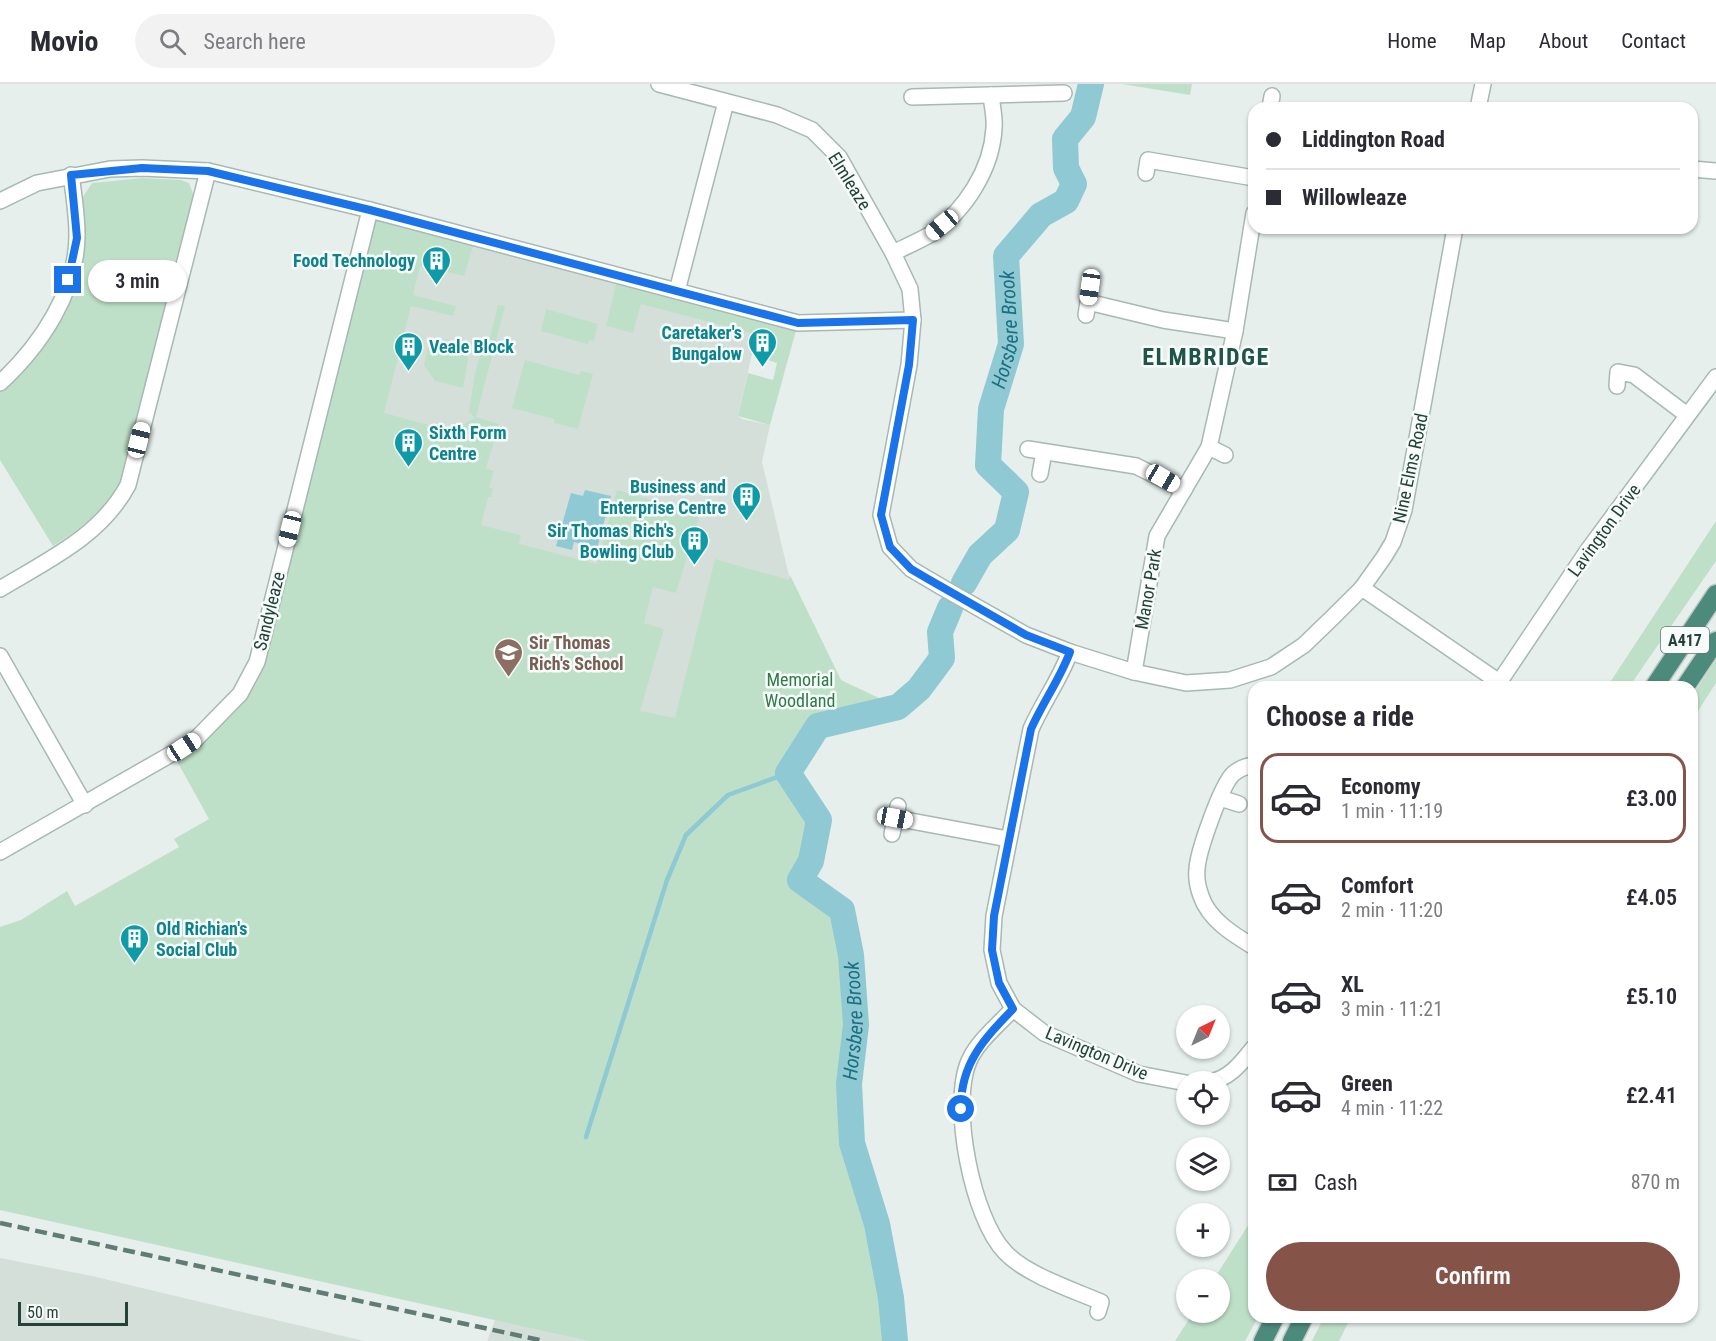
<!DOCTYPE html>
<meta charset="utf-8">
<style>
:root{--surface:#fff;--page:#f2f2f3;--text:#2b2b33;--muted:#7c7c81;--line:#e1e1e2;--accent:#855347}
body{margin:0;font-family:"Roboto Condensed",sans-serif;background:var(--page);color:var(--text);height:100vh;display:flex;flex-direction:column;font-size:22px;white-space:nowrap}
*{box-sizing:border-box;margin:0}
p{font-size:20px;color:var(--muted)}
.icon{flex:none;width:33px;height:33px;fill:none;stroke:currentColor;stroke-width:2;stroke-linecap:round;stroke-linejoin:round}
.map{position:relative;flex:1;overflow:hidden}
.sheet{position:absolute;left:1248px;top:597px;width:450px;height:642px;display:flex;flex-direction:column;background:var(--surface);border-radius:18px;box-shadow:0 2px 4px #0004}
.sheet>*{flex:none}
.top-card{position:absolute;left:1248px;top:18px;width:450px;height:132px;border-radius:18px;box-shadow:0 2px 4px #0004;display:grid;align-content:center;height:132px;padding:0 18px;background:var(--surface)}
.needle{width:39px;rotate:43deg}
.controls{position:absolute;left:1176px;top:921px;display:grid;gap:12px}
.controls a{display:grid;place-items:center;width:54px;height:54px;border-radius:50%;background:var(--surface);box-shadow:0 2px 4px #0004;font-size:30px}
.scale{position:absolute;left:18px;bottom:15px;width:110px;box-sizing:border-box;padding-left:6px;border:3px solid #24423a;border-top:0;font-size:16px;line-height:21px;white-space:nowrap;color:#24423a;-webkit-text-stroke:4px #f7fbf9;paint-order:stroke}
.end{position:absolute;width:27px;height:27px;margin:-14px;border:8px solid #1a73e8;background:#fff;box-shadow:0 0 0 3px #fff}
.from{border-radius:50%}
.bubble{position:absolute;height:42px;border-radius:21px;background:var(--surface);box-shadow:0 2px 4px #0004;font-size:20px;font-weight:600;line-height:42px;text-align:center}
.car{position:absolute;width:18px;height:36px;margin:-18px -9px;border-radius:8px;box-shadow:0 0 4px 2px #0007;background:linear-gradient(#fff 24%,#345 0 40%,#fff 0 76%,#345 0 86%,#fff 0)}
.top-card b{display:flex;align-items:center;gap:21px;height:57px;font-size:22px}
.top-card b+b{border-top:2px solid var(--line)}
.top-card i{width:15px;height:15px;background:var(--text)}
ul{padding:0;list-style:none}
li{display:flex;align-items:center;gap:18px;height:90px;margin:0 12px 9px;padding:0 6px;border:3px solid transparent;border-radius:18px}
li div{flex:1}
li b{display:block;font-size:22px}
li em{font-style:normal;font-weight:600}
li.current{border-color:var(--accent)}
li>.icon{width:54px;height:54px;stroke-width:1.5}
h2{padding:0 18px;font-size:27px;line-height:72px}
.pay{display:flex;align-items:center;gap:15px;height:66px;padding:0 18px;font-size:22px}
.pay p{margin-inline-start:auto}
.action{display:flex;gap:12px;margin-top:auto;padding:12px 18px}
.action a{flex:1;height:69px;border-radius:36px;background:var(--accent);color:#fff;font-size:24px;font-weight:600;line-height:69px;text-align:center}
header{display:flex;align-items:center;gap:36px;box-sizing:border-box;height:84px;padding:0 30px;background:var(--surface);border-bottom:2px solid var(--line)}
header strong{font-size:28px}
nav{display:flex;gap:33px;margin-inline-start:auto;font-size:21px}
.search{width:420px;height:54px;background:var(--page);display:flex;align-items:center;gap:15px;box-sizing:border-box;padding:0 21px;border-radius:33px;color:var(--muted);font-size:22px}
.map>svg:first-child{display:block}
.built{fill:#d4dfda}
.green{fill:#bfe0c8}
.water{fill:#8ec9d4}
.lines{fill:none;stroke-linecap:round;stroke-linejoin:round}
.stream{stroke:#8ec9d4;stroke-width:4.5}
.river{stroke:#8ec9d4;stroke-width:26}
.minor-casing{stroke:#a8b8b2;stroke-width:18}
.trunk-casing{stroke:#c2cac8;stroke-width:21}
.minor{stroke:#fff;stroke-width:15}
.trunk{stroke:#4c8a7c;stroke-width:18}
.rail{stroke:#5f7d75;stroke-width:4.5;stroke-dasharray:12 6;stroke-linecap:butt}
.route{stroke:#1a73e8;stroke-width:8}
.labels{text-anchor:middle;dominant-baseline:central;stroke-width:5;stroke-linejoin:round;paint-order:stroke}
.shield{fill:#f7fbf9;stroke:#637a73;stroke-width:1.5}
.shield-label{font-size:16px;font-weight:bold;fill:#24423a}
.street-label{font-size:18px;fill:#24423a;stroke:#f7fbf9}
.culture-label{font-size:18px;font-weight:bold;fill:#0d838f;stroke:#f7fbf9;text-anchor:end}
.education-label{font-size:18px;font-weight:bold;fill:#785e54;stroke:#f7fbf9;text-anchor:start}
.park-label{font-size:18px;fill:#2d7a4b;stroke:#f7fbf9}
.water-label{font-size:20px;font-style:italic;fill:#1c6f80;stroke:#f7fbf9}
.district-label{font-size:24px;font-weight:bold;letter-spacing:1.5px;fill:#1f5548;stroke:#f7fbf9}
</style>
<header>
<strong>Movio</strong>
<div class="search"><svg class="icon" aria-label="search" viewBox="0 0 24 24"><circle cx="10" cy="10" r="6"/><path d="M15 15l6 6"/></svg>Search here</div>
<nav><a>Home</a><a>Map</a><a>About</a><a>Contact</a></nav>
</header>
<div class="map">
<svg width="1716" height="1257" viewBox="0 0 1716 1257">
<rect width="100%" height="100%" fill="#e6efeb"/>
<g class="built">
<path d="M 370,126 L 761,230 L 738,332 L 742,335 L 770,341 L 762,378 L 790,496 L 728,711 L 234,716 Z"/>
<path d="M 0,1174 L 92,1192 L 364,1257 L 0,1257 Z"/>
<path d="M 495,1236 L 588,1257 L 487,1257 Z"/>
</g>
<g class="green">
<path d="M 1122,0 L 1192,0 L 1190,11 Z"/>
<path d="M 142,94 L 181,96 L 189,99 L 196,118 L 121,398 C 104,427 82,444 53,462 L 0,376 L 0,306 L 26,283 L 58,238 L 81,116 L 92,99 Z"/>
<path d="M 370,126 L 475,155 L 464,192 L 420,182 L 413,211 L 456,222 L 453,232 L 411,222 L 384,329 L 451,347 L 475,334 L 469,328 L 475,289 L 484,258 L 489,258 L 498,221 L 505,222 L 476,333 L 499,340 L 486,384 L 494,387 L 489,403 L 493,404 L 491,413 L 488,413 L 481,441 L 521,451 L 519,460 L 597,480 L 617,406 L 700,430 L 676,509 L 653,503 L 644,539 L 664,545 L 640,627 L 675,634 L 715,475 L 789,496 L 790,491 L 841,596 L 898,623 L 818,642 L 788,689 L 819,736 L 811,777 L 800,796 L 842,826 L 851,870 L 856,941 L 849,1000 L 852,1059 L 877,1140 L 891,1214 L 895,1257 L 588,1257 L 0,1126 L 0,843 L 21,836 L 67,807 L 75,822 L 179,763 L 174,755 L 209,735 L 173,670 L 194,657 L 257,578 Z"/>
<path d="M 618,192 L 798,239 L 770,341 L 738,332 L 748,289 L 773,296 L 777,279 L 750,270 L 755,250 L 641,220 L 633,249 L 606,242 Z"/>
<path d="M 546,225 L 598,240 L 594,257 L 589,256 L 588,260 L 541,247 Z"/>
<path d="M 445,255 L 465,260 L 468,276 L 463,304 L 435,297 L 424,281 L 428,263 Z"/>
<path d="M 525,276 L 579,291 L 581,287 L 593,290 L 578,345 L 554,339 L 554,335 L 512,324 Z"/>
<path d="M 1716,437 L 1716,477 L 1629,603 L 1607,603 Z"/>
<path d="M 1716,576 L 1716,599 L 1692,636 L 1692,612 Z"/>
<path d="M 1254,1132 L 1254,1233 L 1258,1233 L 1245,1257 L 1175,1257 L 1193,1229 L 1220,1228 L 1220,1196 L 1214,1195 Z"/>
<path d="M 1324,1233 L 1351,1233 L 1339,1257 L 1312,1257 Z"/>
</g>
<path class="water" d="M 585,406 L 611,412 L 597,465 L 574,458 L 572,466 L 556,462 L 571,409 L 583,412 Z"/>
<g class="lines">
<path class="stream" d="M 586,1053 L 667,796 L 686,751 L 728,711 L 788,689"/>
<g class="river">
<path id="s1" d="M 964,499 L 980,471 L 1007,446 L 1016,408 L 988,381 L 991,325 L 1011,260 L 1006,172 L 1041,131 L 1066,117 L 1074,100 L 1066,84 L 1065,55 L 1083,33 L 1091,0"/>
<path id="s2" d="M 895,1257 L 891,1214 L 877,1140 L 852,1059 L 849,1000 L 856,941 L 851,871 L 842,826 L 800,796 L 811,777 L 819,736 L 788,689 L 818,642 L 898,623 L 919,605 L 942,574 L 940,548 L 950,524"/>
</g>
<defs>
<g id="minor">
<path d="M 659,0 L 777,31 L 812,46 L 839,73 L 893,169 L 910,205 L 913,236 L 909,281 L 881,431 L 890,463 L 911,485 L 945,505 L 1026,551 L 1070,568 L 1134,588 L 1186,599 L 1230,596 L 1271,583 L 1304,561 L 1334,532 L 1362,504 L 1384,473 L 1393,458 L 1404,426 L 1455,144"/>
<path d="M 912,13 L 1064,9"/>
<path d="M 1270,24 L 1272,12"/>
<path d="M 1478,24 L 1483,0"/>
<path d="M 1692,85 L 1716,87"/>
<path d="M 1146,89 L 1148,76 L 1254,94"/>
<path d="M 0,117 L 37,99 L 110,85 L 142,84 L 208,87 L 370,126 L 798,239 L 913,236"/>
<path d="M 893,169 C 905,163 919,157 931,150 C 965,127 992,85 994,44 C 995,33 992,22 991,11"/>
<path d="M 677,207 L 726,18"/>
<path d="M 1086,231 L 1088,218 L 1163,236 L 1235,247"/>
<path d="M 0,299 C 40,262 77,208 77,151 C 77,131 74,111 71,91"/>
<path d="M 1617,302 L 1618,288 L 1634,291 L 1687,331"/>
<path d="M 1209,363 L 1225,371"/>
<path d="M 1028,365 L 1136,382 L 1184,406"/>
<path d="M 1040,390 L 1044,368"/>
<path d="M 1362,504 L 1499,598"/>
<path d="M 0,505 C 48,476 101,452 128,401 L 208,87"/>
<path d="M 1070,568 C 1060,595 1043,618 1031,645 L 994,832 L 992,866 L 999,899 L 1013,925 C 998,941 978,957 969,977 C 950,1020 972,1134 1005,1168 C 1025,1190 1073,1206 1101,1218 L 1098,1228"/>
<path d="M 0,572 L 85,721"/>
<path d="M 1134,588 L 1157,452 L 1209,363 L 1235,247 L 1254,129"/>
<path d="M 1496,603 L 1588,466 L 1716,293"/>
<path d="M 1254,681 C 1246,682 1240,684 1233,690 C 1221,702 1198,767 1197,785 C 1196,794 1198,804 1201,812 C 1209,836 1234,851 1254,863"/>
<path d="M 1220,714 L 1239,720"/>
<path d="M 895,734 L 1008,755"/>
<path d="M 892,750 L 898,722"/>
<path d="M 0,768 L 194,657 L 240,610 L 257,578 L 370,126"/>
<path d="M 1013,925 L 1044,949 L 1139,990 L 1186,999"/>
<path d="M 1208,998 C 1229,996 1242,978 1254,963"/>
</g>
<g id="trunk">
<path d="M 1654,603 L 1716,510"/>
<path d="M 1685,603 L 1716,557"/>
<path d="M 1263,1257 L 1275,1233"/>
<path d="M 1292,1257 L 1304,1233"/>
</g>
</defs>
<use href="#minor" class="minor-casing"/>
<use href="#trunk" class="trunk-casing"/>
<use href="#minor" class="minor"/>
<use href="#trunk" class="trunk"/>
<path class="rail" d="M 0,1139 L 544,1257"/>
</g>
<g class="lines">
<path class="route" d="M 68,196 L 77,154 L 71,91 L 142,84 L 208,87 L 370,126 L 798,239 L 913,236 L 909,281 L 881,431 L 890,463 L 911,485 L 928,495 L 1026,551 L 1070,568 C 1060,595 1043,618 1031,645 L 994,832 L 992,866 L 999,899 L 1013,925 C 984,955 960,980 961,1025"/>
</g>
<defs>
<symbol id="building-pin" viewBox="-11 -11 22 30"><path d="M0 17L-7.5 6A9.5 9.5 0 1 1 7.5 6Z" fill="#0f9aa8" stroke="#f7fbf9"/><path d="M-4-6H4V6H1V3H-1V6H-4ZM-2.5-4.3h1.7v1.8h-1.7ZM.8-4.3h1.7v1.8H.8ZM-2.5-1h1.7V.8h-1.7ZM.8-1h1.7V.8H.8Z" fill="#fff"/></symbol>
<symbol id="school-pin" viewBox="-11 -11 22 30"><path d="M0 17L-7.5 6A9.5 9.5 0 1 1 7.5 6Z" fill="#8d6e63" stroke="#f7fbf9"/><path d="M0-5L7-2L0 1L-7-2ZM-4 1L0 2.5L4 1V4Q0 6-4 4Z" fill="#fff"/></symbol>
</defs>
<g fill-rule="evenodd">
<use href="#building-pin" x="420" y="160" width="33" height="45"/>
<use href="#building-pin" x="746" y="242" width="33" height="45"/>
<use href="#building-pin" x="392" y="246" width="33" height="45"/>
<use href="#building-pin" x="392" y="342" width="33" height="45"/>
<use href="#building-pin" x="730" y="396" width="33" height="45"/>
<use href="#building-pin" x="678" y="440" width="33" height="45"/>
<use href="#school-pin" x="492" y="552" width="33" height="45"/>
<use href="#building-pin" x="118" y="838" width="33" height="45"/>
</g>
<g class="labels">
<rect class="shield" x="1661" y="543" width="48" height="26" rx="4.5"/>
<g class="shield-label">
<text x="1685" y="556">A417</text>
</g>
<g class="street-label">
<text transform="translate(850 97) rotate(58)">Elmleaze</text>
<text transform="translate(1410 384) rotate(-78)">Nine Elms Road</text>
<text transform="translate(1604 446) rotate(-54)">Lavington Drive</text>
<text transform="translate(1148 505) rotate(-80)">Manor Park</text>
<text transform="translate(269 527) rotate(-76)">Sandyleaze</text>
<text transform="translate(1097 969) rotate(23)">Lavington Drive</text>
</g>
<g class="culture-label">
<text x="415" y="176">Food Technology</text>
<text x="742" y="248">Caretaker's<tspan x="742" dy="21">Bungalow</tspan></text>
<text x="429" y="262" text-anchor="start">Veale Block</text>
<text x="429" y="348" text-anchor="start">Sixth Form<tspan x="429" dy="21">Centre</tspan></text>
<text x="726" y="402">Business and<tspan x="726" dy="21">Enterprise Centre</tspan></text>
<text x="674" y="446">Sir Thomas Rich's<tspan x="674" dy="21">Bowling Club</tspan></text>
<text x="156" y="844" text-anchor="start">Old Richian's<tspan x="156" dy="21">Social Club</tspan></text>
</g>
<g class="education-label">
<text x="529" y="558">Sir Thomas<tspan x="529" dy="21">Rich's School</tspan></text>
</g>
<g class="park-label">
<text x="800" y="595">Memorial<tspan x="800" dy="21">Woodland</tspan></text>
</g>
<g class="water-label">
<text stroke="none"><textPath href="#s1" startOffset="285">Horsbere Brook</textPath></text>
<text stroke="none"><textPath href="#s2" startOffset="326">Horsbere Brook</textPath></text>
</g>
<g class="district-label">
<text x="1206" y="273">ELMBRIDGE</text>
</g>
</g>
</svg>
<div class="controls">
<a><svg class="needle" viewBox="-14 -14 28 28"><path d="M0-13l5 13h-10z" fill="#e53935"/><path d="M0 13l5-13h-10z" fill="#7c7c81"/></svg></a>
<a><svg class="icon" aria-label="locate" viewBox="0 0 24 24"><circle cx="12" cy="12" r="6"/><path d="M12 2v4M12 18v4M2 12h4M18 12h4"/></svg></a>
<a><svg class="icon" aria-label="layers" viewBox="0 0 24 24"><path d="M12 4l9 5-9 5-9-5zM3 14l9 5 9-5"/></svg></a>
<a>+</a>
<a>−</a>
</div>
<div class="scale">50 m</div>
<i class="end from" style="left:961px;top:1025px"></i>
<i class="end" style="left:68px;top:196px"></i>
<div class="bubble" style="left:88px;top:176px;width:99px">3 min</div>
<i class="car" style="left:942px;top:141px;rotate:230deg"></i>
<i class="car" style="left:1090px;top:203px;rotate:188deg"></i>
<i class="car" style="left:139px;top:356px;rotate:14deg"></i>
<i class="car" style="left:1163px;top:394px;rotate:120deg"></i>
<i class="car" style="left:290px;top:445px;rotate:194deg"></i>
<i class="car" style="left:184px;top:663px;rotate:57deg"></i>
<i class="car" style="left:895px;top:734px;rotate:101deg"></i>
<div class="top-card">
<b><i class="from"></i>Liddington Road</b>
<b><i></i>Willowleaze</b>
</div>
<section class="sheet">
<h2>Choose a ride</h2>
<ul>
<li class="current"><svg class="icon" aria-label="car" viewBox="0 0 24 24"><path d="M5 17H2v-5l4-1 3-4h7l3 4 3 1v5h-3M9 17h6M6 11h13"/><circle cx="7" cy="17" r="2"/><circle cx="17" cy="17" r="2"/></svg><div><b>Economy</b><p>1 min · 11:19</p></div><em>£3.00</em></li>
<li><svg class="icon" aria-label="car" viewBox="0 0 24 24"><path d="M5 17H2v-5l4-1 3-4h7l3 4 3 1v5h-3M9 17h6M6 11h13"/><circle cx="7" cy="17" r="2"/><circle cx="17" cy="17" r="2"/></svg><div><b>Comfort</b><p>2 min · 11:20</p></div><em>£4.05</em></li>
<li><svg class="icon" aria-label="car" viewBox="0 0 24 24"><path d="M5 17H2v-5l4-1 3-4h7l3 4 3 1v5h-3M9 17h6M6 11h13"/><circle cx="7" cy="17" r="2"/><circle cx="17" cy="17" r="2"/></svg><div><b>XL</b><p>3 min · 11:21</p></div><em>£5.10</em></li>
<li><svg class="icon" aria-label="car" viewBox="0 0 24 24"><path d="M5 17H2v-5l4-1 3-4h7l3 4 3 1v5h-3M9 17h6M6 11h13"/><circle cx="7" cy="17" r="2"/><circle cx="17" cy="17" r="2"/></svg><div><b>Green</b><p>4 min · 11:22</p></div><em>£2.41</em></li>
</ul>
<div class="pay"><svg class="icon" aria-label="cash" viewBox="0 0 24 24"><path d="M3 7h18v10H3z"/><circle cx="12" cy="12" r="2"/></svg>Cash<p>870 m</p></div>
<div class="action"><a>Confirm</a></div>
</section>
</div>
